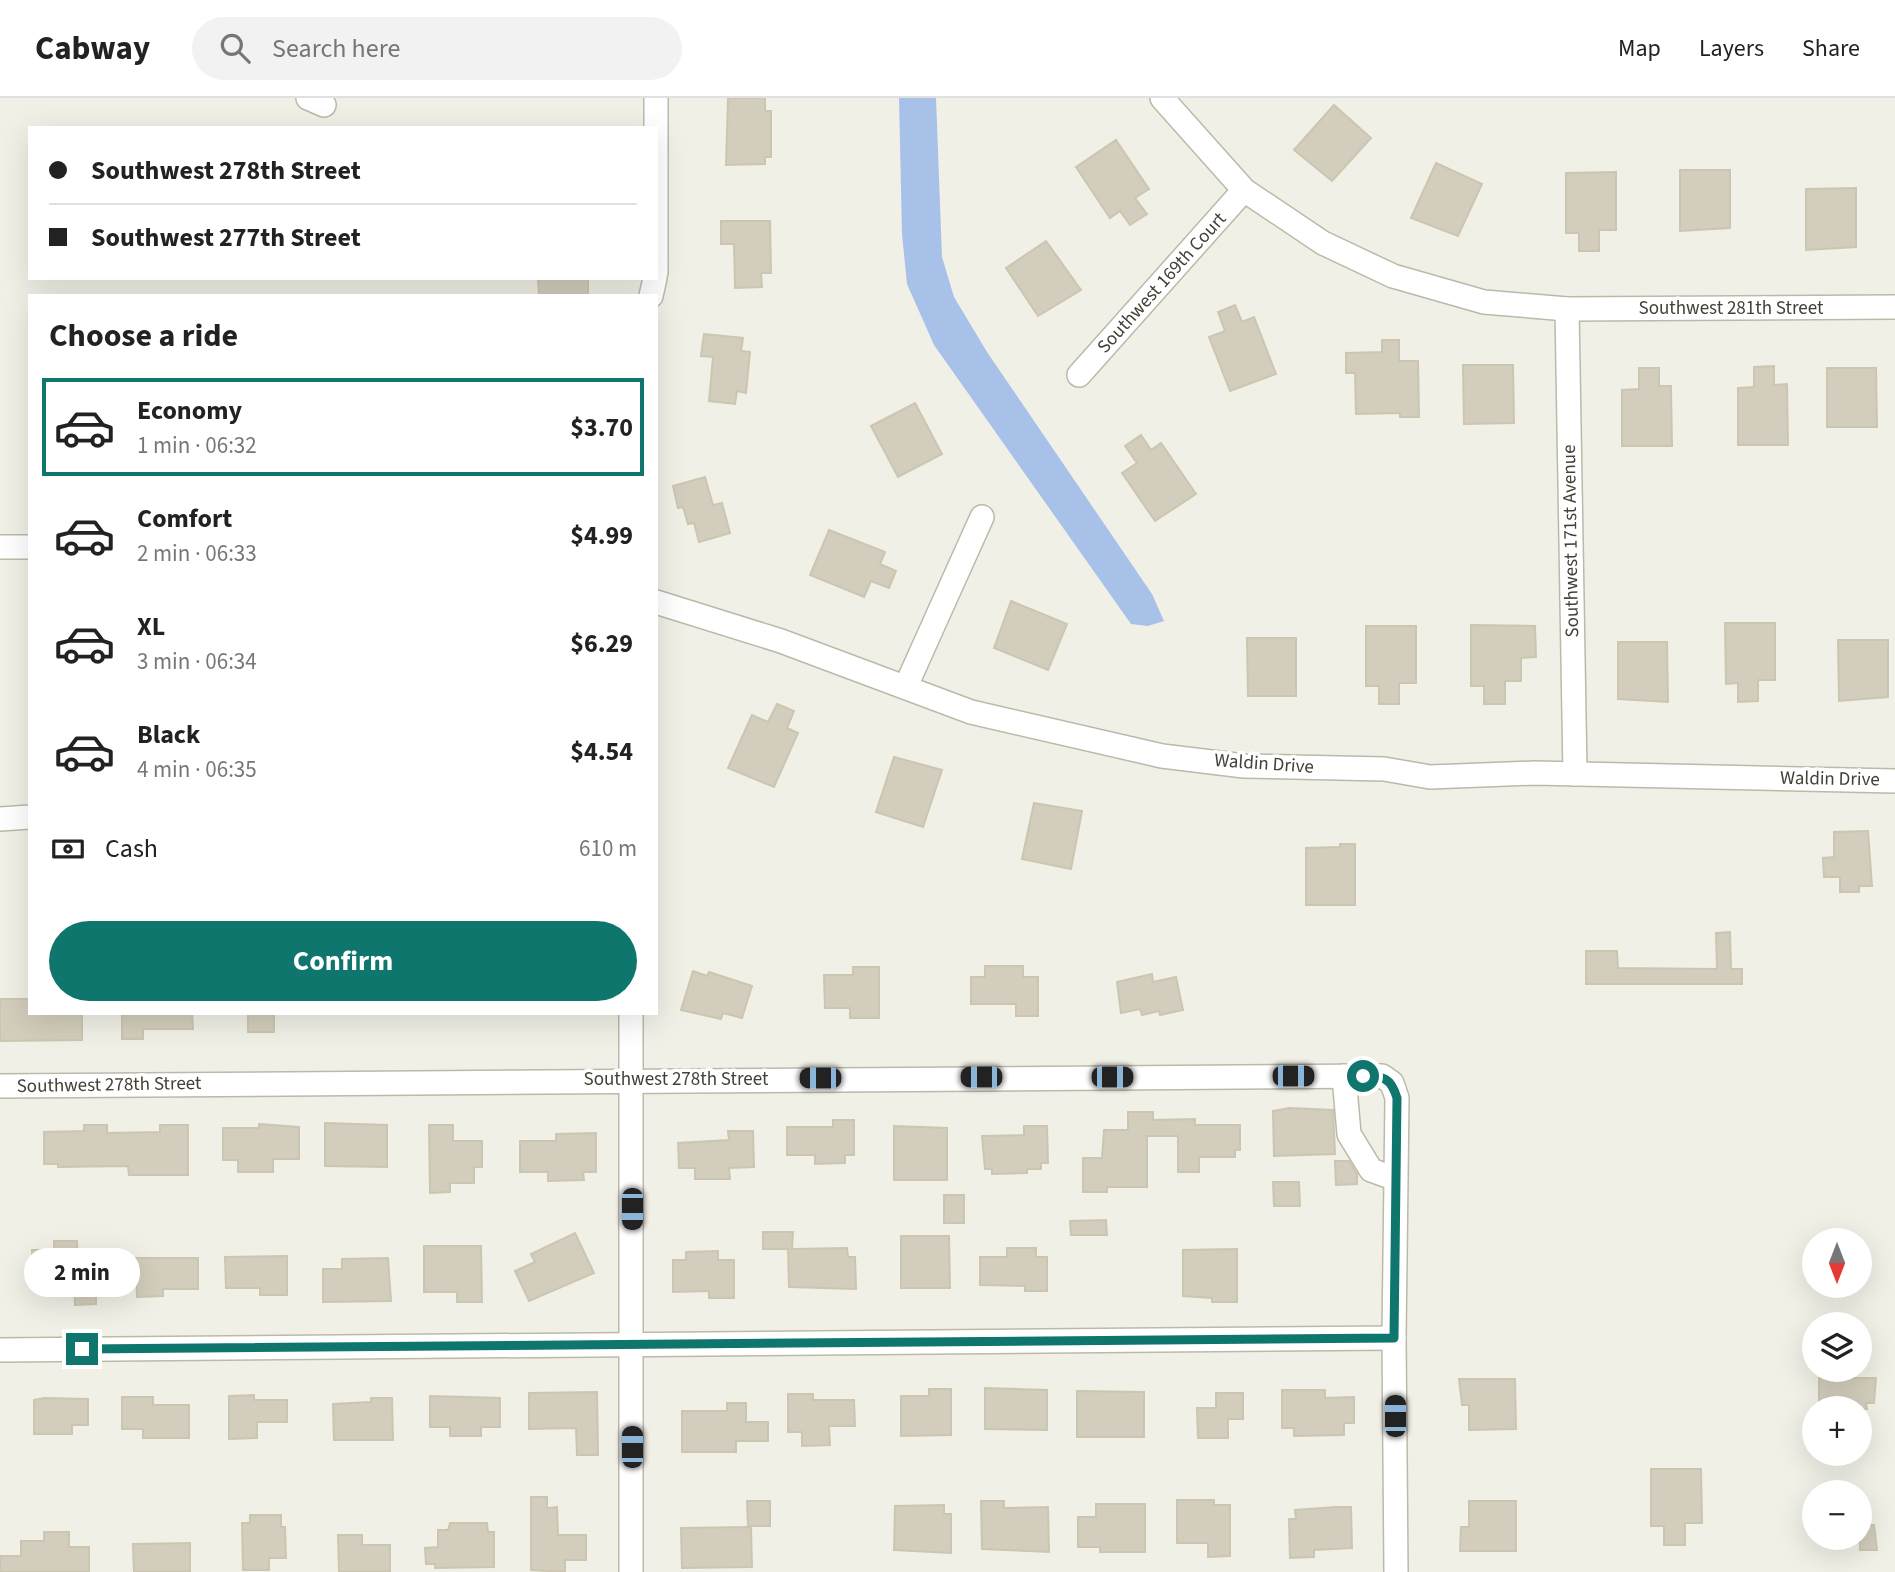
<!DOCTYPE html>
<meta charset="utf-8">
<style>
:root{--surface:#fff;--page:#f2f2f2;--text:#222;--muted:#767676;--line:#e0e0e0;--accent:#0f766e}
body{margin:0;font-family:"Source Sans 3",sans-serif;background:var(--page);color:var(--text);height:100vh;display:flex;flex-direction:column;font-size:26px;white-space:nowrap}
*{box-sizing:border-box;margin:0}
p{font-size:23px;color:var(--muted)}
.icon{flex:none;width:38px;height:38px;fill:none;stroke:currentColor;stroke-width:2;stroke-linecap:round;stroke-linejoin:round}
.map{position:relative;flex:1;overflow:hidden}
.drawer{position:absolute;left:28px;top:196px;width:630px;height:721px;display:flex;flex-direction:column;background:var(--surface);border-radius:0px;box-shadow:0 7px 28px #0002}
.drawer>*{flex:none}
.banner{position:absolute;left:28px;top:28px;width:630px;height:154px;border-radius:0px;box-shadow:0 7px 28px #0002;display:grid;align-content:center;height:154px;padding:0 21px;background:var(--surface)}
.needle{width:46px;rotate:180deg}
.tools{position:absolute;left:1802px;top:1130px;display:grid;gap:14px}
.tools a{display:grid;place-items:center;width:70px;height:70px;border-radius:50%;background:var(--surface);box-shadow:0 7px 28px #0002;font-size:35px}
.end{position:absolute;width:32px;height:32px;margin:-16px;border:9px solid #0f766e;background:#fff;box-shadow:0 0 0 4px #fff}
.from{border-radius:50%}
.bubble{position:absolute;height:49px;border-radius:24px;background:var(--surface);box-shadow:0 7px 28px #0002;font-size:23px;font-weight:700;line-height:49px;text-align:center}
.car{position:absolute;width:21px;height:42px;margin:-21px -10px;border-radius:9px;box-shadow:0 0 5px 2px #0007;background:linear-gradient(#222 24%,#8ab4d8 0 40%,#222 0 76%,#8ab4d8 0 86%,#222 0)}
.banner b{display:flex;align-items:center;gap:24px;height:66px;font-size:26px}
.banner b+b{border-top:2px solid var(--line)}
.banner i{width:18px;height:18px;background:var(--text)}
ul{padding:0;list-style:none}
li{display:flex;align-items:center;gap:21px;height:98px;margin:0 14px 10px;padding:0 7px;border:4px solid transparent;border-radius:0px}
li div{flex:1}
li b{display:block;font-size:26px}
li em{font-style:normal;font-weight:700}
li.current{border-color:var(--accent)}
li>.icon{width:63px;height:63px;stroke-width:1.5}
h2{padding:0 21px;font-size:32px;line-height:84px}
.pay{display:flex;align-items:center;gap:18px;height:77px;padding:0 21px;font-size:26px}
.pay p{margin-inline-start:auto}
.button{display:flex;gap:14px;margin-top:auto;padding:14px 21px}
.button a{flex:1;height:80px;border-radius:42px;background:var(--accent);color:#fff;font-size:28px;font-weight:700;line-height:80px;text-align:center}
header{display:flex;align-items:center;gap:42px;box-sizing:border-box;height:98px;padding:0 35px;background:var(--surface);border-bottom:2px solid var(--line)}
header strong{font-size:33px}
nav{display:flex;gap:38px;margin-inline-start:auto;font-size:24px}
.search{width:490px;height:63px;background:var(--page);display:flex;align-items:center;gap:18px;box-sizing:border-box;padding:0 24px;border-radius:38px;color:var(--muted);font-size:26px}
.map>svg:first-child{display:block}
.water{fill:#a7c1e9}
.building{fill:#d2cdbc;stroke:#ccc6b0;stroke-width:2}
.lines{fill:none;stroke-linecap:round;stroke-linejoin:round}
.minor-casing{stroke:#bcb9a9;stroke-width:26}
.minor{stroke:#fff;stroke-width:23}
.route{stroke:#0f766e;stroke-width:9}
.labels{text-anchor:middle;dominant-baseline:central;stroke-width:7;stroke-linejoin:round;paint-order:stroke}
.street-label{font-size:19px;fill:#434036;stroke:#fff}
</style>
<header>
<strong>Cabway</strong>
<div class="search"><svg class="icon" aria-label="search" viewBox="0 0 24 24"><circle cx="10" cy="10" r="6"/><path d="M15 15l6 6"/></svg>Search here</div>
<nav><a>Map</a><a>Layers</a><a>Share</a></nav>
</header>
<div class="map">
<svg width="1895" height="1474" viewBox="0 0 1895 1474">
<rect width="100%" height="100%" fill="#f1f0e6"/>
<path class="water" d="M 899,0 L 936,0 L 942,159 L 954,199 L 987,254 L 1152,496 L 1164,523 L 1148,528 L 1131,526 L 934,247 L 907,186 L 902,136 Z"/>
<g class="building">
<path d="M 728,0 L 765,0 L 765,13 L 771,13 L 771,59 L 765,59 L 765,66 L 726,67 Z"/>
<path d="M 1334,7 L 1371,40 L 1332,83 L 1294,52 Z"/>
<path d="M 1116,42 L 1149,91 L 1135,100 L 1147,116 L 1130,127 L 1120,113 L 1110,120 L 1076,69 Z"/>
<path d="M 1436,65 L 1482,86 L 1458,138 L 1411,120 Z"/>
<path d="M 1680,72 L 1730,72 L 1730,130 L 1680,133 Z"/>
<path d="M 1616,74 L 1616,132 L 1599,132 L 1599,153 L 1579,153 L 1579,135 L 1566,135 L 1566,75 Z"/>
<path d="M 1856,90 L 1856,149 L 1806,152 L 1806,91 Z"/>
<path d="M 721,123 L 770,123 L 771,175 L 761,175 L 762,189 L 735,190 L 734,146 L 721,146 Z"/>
<path d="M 1046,143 L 1081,192 L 1038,218 L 1006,170 Z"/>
<path d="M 538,180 L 588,180 L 588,198 L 539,198 Z"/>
<path d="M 1235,207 L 1242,224 L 1254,219 L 1276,276 L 1230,293 L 1209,239 L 1225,233 L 1218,214 Z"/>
<path d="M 704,236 L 743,240 L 741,253 L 750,254 L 746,295 L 737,293 L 735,306 L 709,303 L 713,259 L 701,258 Z"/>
<path d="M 1382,242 L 1399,242 L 1399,263 L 1418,263 L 1419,319 L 1400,319 L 1400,315 L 1356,316 L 1355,275 L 1346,275 L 1346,255 L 1382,254 Z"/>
<path d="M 1463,267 L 1513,267 L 1514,325 L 1464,326 Z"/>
<path d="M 1774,268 L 1774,287 L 1787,286 L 1788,347 L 1738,347 L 1738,290 L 1754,289 L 1754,269 Z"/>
<path d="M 1639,270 L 1659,270 L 1659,288 L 1671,288 L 1672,348 L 1622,348 L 1622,292 L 1639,291 Z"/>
<path d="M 1827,270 L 1876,270 L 1877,329 L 1827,329 Z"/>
<path d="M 915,305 L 942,356 L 898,379 L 871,328 Z"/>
<path d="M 1141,337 L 1151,352 L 1161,345 L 1196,396 L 1155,423 L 1122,375 L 1137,365 L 1125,348 Z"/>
<path d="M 705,379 L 713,407 L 722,405 L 730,435 L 699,444 L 694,425 L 688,426 L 683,409 L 678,410 L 673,388 Z"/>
<path d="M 829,432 L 885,454 L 880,466 L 896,473 L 889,490 L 871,483 L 864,499 L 810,477 Z"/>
<path d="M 1011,503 L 1067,526 L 1048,572 L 994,550 Z"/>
<path d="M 1725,525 L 1775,525 L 1775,582 L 1758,582 L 1758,603 L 1738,604 L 1738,585 L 1726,586 Z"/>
<path d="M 1471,527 L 1535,528 L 1536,559 L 1521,560 L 1521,583 L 1505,583 L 1505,606 L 1484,606 L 1484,588 L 1471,588 Z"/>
<path d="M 1366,528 L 1416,528 L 1416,585 L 1399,585 L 1399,606 L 1379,606 L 1379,588 L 1366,588 Z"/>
<path d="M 1247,540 L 1296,540 L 1296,598 L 1248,598 Z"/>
<path d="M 1838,542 L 1888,542 L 1888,599 L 1839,603 Z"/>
<path d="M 1618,544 L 1667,544 L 1668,604 L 1618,601 Z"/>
<path d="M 777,606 L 794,613 L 787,630 L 798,635 L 774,689 L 728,670 L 752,617 L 768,624 Z"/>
<path d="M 894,659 L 942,672 L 923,729 L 876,714 Z"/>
<path d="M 1034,705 L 1082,713 L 1071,771 L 1022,761 Z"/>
<path d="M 1868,733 L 1872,788 L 1859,788 L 1859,794 L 1840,794 L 1840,779 L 1824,779 L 1823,760 L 1834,759 L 1834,734 Z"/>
<path d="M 1340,746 L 1355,746 L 1355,807 L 1306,807 L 1306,750 L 1340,749 Z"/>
<path d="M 1730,834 L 1731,871 L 1742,871 L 1742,886 L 1586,886 L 1586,853 L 1617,853 L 1618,870 L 1717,871 L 1716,835 Z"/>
<path d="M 985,868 L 1023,868 L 1023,879 L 1038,879 L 1038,918 L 1016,918 L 1016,906 L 971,906 L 971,879 L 985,879 Z"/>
<path d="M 853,869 L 879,869 L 879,920 L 850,920 L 850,910 L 825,910 L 824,877 L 853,877 Z"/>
<path d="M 693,873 L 707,878 L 709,874 L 752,888 L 742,920 L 723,915 L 721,921 L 681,912 Z"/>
<path d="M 1152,876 L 1153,884 L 1176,879 L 1183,912 L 1160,917 L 1159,913 L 1142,917 L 1140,911 L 1121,915 L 1117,884 Z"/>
<path d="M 0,901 L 30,901 L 30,915 L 82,915 L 82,942 L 0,943 Z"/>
<path d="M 122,915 L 192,915 L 193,931 L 143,931 L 143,941 L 122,941 Z"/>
<rect x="248" y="915" width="26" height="19"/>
<path d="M 1289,1010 L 1333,1012 L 1335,1056 L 1274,1058 L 1273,1013 Z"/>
<path d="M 1128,1014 L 1153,1014 L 1153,1022 L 1195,1021 L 1195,1027 L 1240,1027 L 1240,1052 L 1235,1052 L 1235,1059 L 1199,1059 L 1199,1074 L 1178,1074 L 1178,1038 L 1147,1038 L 1147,1089 L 1107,1089 L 1107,1094 L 1083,1094 L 1083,1060 L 1102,1060 L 1104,1032 L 1128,1032 Z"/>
<path d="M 833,1022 L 854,1022 L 854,1057 L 845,1057 L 845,1065 L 815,1066 L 815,1057 L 787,1057 L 787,1029 L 833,1029 Z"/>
<path d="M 325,1025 L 387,1027 L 387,1069 L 325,1068 Z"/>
<path d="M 259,1026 L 299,1029 L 299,1061 L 273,1061 L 273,1074 L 238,1074 L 238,1062 L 223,1062 L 223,1030 L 259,1030 Z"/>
<path d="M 84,1027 L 107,1027 L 107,1035 L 160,1034 L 160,1027 L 188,1027 L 188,1077 L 129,1077 L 128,1068 L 58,1069 L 58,1066 L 44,1066 L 44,1034 L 84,1033 Z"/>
<path d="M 429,1027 L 453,1027 L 453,1043 L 482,1043 L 482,1069 L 474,1069 L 474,1085 L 450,1085 L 450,1094 L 430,1095 Z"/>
<path d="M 894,1028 L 947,1030 L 947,1082 L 894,1082 Z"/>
<path d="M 1024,1028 L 1047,1028 L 1048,1065 L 1041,1065 L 1041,1071 L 1027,1071 L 1027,1075 L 992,1076 L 992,1071 L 985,1071 L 982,1038 L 1024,1037 Z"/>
<path d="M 728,1033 L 753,1033 L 754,1069 L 729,1070 L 730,1081 L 695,1081 L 695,1070 L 679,1070 L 678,1045 L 729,1042 Z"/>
<path d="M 596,1035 L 596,1074 L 583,1074 L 584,1082 L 548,1083 L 548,1074 L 520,1074 L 520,1043 L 556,1043 L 556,1036 Z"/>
<path d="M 1335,1063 L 1349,1063 L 1357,1076 L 1357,1086 L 1336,1087 Z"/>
<path d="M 1273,1084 L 1299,1084 L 1300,1108 L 1274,1108 Z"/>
<rect x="944" y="1097" width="20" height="28"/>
<path d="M 1106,1122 L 1107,1137 L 1071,1137 L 1070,1123 Z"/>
<path d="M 763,1134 L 793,1134 L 792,1151 L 847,1150 L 848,1159 L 855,1159 L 856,1191 L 789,1189 L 788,1151 L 763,1151 Z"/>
<path d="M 575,1135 L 594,1175 L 529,1203 L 515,1173 L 535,1164 L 531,1156 Z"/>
<path d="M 901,1138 L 949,1138 L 950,1190 L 901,1190 Z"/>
<path d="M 54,1143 L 77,1143 L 78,1161 L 101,1161 L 101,1189 L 96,1189 L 96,1206 L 75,1207 L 74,1183 L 33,1184 L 32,1152 L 54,1152 Z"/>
<path d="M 424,1148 L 481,1148 L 482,1204 L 457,1204 L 457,1194 L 424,1194 Z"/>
<path d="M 1007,1150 L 1036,1150 L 1036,1159 L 1047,1159 L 1047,1193 L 1025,1193 L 1025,1188 L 980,1187 L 980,1159 L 1007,1159 Z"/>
<path d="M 1237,1151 L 1237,1204 L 1212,1204 L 1212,1200 L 1183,1198 L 1183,1152 Z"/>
<path d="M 718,1153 L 718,1162 L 734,1162 L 734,1200 L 709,1200 L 709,1193 L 673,1194 L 673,1162 L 686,1162 L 686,1154 Z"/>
<path d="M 287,1158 L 287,1197 L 260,1197 L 260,1190 L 226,1190 L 225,1159 Z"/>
<path d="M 136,1160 L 198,1160 L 198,1191 L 163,1191 L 163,1198 L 137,1199 Z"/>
<path d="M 388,1160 L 391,1203 L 323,1204 L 323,1171 L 342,1171 L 342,1161 Z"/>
<path d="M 1819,1280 L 1876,1280 L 1874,1305 L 1866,1305 L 1867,1311 L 1819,1311 Z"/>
<path d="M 1459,1281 L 1515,1281 L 1516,1331 L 1469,1332 L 1469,1307 L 1462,1307 Z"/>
<path d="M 985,1290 L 1047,1292 L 1047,1332 L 985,1331 Z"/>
<path d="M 929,1291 L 951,1291 L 951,1337 L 901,1338 L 901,1298 L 929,1298 Z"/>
<path d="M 1282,1292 L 1325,1292 L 1325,1300 L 1354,1299 L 1354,1325 L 1344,1325 L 1344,1337 L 1294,1338 L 1294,1330 L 1282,1330 Z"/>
<path d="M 1077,1293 L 1144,1294 L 1144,1339 L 1077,1339 Z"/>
<path d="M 597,1294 L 598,1357 L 577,1357 L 576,1330 L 529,1331 L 529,1295 Z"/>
<path d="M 1216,1295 L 1243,1295 L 1243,1321 L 1228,1321 L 1228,1340 L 1198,1340 L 1197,1310 L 1216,1310 Z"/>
<path d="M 788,1296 L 813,1296 L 813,1302 L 854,1302 L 855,1328 L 829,1328 L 830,1347 L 802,1348 L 802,1334 L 788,1334 Z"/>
<path d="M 254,1297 L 254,1302 L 287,1302 L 287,1324 L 257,1324 L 257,1340 L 229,1341 L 229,1298 Z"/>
<path d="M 430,1298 L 500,1300 L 500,1329 L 481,1329 L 481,1338 L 450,1338 L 450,1329 L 430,1329 Z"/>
<path d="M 122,1299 L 153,1299 L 153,1307 L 189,1307 L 189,1340 L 143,1340 L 143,1331 L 122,1331 Z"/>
<path d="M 44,1300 L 88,1301 L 88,1327 L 72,1327 L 72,1336 L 34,1336 L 34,1302 Z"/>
<path d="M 371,1300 L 392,1300 L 393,1342 L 334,1342 L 333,1306 L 371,1304 Z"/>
<path d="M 727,1305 L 746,1305 L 746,1324 L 768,1324 L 768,1343 L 736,1343 L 736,1354 L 682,1354 L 682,1313 L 727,1313 Z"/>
<path d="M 1651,1371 L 1701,1371 L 1702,1425 L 1685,1425 L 1685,1447 L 1664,1447 L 1664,1428 L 1651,1428 Z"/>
<path d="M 531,1399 L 547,1399 L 547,1410 L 557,1409 L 558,1437 L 586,1437 L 586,1462 L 565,1462 L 565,1474 L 531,1472 Z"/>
<path d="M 1177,1402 L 1214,1402 L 1214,1407 L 1230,1407 L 1230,1458 L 1208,1459 L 1208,1445 L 1177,1445 Z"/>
<path d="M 747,1403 L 770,1403 L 770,1428 L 748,1428 Z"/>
<path d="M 981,1403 L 1004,1403 L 1004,1410 L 1048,1409 L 1049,1454 L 982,1451 Z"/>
<path d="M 1469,1403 L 1516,1403 L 1516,1453 L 1460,1453 L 1461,1429 L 1469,1429 Z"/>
<path d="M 1096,1406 L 1145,1406 L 1145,1454 L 1100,1454 L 1100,1449 L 1078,1449 L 1078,1419 L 1096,1419 Z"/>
<path d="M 944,1407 L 944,1416 L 951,1416 L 951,1455 L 894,1452 L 895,1408 Z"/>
<path d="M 1336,1409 L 1351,1409 L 1352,1450 L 1314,1452 L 1314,1459 L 1290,1460 L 1289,1421 L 1296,1421 L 1295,1412 Z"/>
<path d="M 250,1417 L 281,1417 L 281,1429 L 285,1429 L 286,1460 L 269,1460 L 269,1472 L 243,1472 L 242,1425 L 250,1425 Z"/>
<path d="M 450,1425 L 487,1425 L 488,1434 L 494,1434 L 494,1469 L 435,1470 L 435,1466 L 426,1466 L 425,1450 L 438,1449 L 438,1432 L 448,1432 Z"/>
<path d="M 1860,1427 L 1874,1427 L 1877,1452 L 1860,1452 Z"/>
<path d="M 751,1429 L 752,1469 L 682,1470 L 681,1430 Z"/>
<path d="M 44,1434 L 69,1434 L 69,1449 L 89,1449 L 89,1474 L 0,1474 L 0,1458 L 21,1458 L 21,1443 L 44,1443 Z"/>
<path d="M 338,1437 L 362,1437 L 362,1447 L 390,1447 L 390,1474 L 339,1474 Z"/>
<path d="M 190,1445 L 190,1474 L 134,1474 L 133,1446 Z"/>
</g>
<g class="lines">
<defs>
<g id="minor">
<path d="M 308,0 L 324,7"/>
<path d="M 1162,0 L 1244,92 L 1323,145 L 1393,178 L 1484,204 L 1567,211 L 1895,209"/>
<path d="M 656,174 L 656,0"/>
<path d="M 651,198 L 655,180"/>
<path d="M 1567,211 L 1575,676"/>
<path d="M 1079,277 L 1244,92"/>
<path d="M 0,449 L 30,449"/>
<path d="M 656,504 L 781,543 L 971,614 L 1162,658 L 1244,668 L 1384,671 L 1430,679 L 1535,675 L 1895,683"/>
<path d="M 906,588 L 982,419"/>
<path d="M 0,721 L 30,719"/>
<path d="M 631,915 L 631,1474"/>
<path d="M 1344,978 L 1349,1036 L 1371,1072 L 1396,1081"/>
<path d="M 0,988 L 1382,978 L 1392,985 L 1397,1000 L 1394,1240 L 1396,1474"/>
<path d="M 0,1252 L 1394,1240"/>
</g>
</defs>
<use href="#minor" class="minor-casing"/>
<use href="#minor" class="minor"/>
</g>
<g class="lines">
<path class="route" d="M 82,1251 L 1394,1240 L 1397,1000 C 1391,980 1384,978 1363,978"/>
</g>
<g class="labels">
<g class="street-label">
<text transform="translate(1162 185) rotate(-48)">Southwest 169th Court</text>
<text x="1731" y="210">Southwest 281th Street</text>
<text transform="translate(1571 443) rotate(-91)">Southwest 171st Avenue</text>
<text transform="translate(1264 666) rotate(4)">Waldin Drive</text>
<text transform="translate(1830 681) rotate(1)">Waldin Drive</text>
<text x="676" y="981">Southwest 278th Street</text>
<text transform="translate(109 987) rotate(-1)">Southwest 278th Street</text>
</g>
</g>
</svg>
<div class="tools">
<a><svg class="needle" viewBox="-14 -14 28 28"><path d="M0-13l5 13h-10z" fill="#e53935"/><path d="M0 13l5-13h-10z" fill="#767676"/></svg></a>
<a><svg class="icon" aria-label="layers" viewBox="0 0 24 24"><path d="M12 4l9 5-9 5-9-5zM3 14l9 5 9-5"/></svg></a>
<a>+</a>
<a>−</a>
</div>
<i class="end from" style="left:1363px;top:978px"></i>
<i class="end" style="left:82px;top:1251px"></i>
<div class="bubble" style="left:24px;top:1150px;width:116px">2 min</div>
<i class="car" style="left:1293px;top:978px;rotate:90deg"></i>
<i class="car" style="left:981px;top:979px;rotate:270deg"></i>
<i class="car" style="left:1112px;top:979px;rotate:90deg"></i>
<i class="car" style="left:820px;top:980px;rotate:270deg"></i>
<i class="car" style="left:632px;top:1111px;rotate:180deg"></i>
<i class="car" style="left:1395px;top:1318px;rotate:0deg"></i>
<i class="car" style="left:632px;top:1349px;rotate:0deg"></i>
<div class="banner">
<b><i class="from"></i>Southwest 278th Street</b>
<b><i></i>Southwest 277th Street</b>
</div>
<section class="drawer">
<h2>Choose a ride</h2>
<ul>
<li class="current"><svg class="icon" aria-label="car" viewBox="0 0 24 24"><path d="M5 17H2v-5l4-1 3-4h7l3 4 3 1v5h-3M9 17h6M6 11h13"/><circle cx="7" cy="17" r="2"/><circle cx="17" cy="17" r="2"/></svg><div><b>Economy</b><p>1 min · 06:32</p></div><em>$3.70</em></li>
<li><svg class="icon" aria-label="car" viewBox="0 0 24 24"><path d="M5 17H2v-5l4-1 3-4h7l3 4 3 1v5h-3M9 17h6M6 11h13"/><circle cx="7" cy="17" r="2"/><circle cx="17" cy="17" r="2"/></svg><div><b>Comfort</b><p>2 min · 06:33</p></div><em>$4.99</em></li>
<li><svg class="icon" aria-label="car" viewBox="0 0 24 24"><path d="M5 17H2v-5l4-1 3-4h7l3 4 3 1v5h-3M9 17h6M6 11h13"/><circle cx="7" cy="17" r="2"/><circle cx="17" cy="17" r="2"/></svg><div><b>XL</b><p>3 min · 06:34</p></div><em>$6.29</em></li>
<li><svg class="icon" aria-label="car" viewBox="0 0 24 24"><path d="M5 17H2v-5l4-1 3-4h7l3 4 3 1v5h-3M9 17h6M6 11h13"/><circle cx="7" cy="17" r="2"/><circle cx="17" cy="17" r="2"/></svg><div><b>Black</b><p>4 min · 06:35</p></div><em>$4.54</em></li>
</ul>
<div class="pay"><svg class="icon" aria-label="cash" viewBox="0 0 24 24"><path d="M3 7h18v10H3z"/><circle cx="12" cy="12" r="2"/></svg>Cash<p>610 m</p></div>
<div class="button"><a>Confirm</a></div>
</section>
</div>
